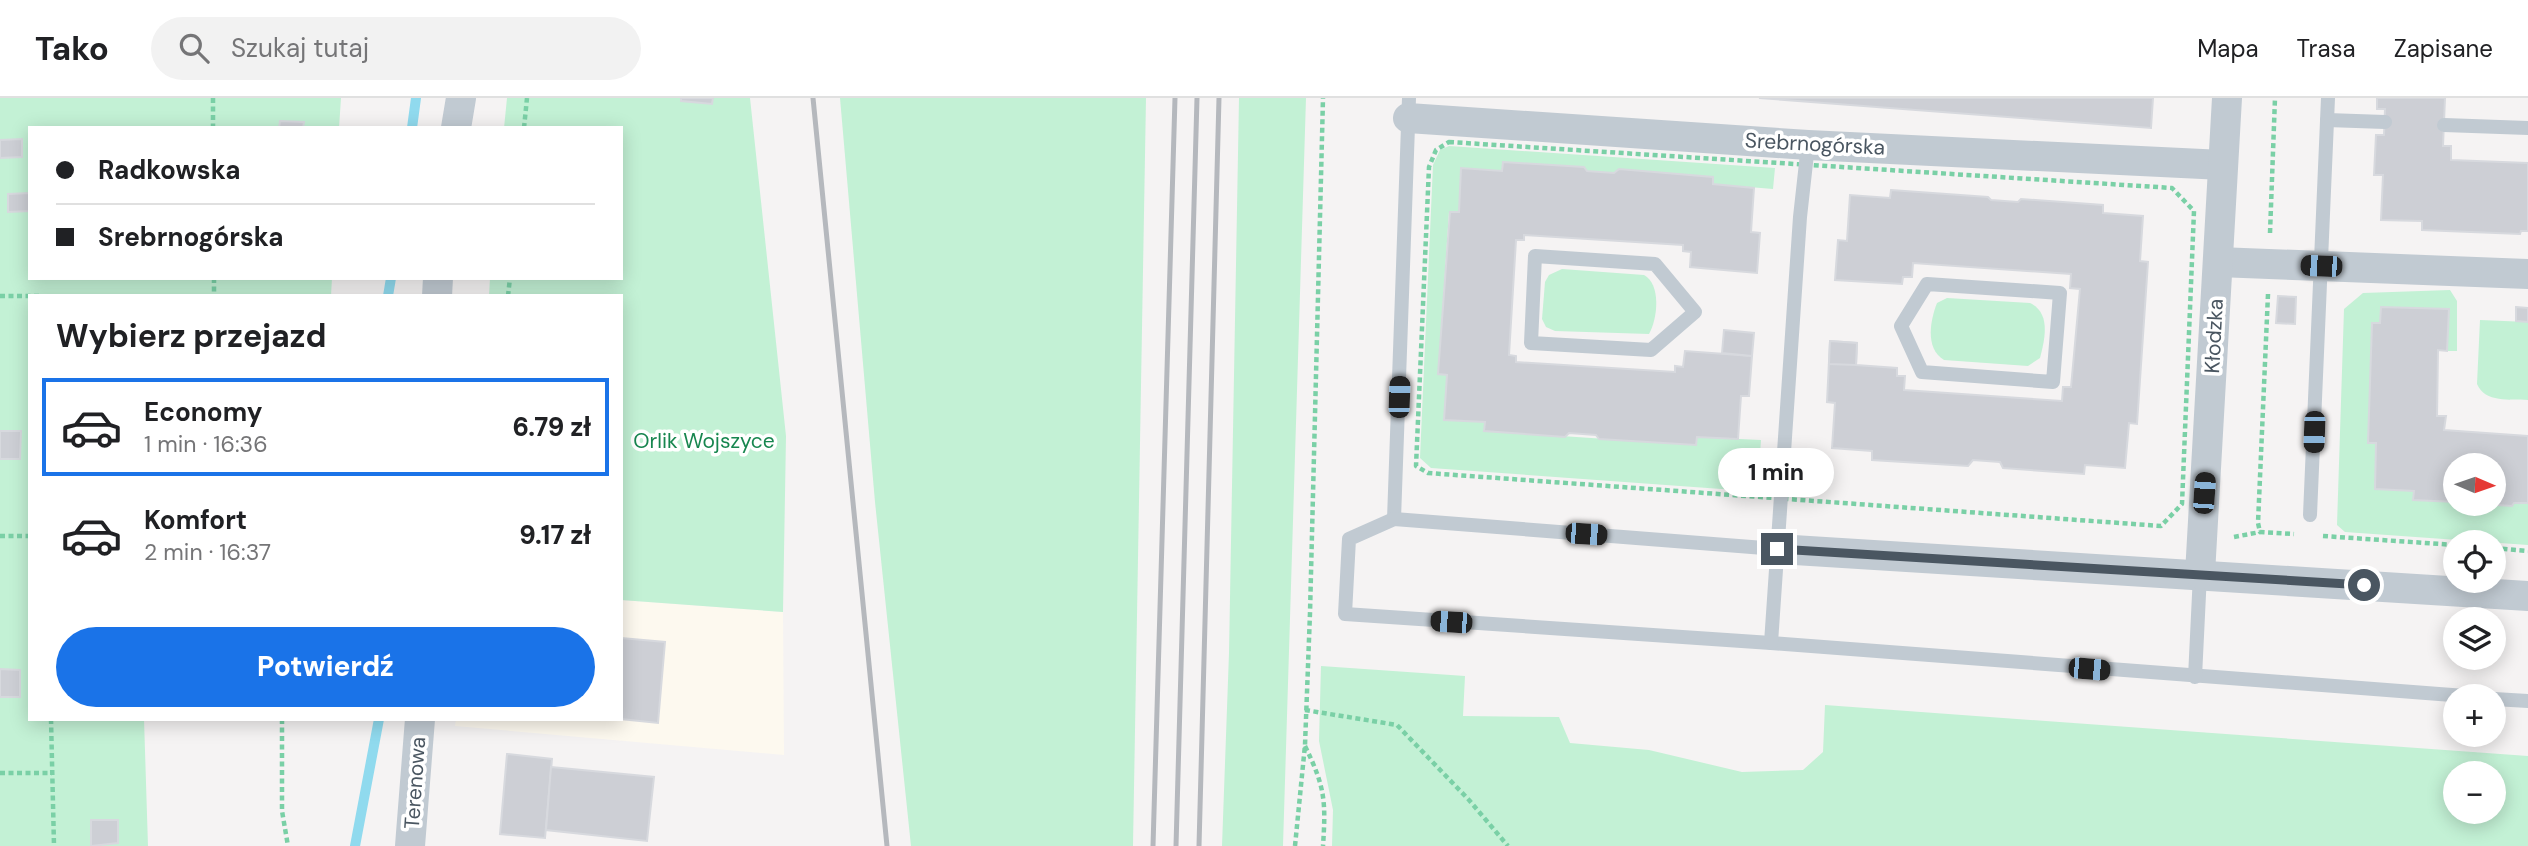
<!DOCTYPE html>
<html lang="pl">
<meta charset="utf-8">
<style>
:root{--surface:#fff;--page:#f2f2f2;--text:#202124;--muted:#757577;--line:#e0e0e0;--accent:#1a73e8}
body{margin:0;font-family:"DM Sans",sans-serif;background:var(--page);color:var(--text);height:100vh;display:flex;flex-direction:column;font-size:26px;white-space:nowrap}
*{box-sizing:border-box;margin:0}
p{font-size:23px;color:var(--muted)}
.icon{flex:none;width:38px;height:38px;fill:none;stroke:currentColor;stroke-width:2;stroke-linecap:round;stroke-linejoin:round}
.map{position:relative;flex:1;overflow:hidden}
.sheet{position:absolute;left:28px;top:196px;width:595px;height:427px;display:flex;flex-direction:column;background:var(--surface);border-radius:0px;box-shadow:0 4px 18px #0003}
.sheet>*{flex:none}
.top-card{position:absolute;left:28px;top:28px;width:595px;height:154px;border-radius:0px;box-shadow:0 4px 18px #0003;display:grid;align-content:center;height:154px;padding:0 28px;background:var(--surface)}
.needle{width:46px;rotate:92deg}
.controls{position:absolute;left:2443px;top:355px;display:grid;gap:14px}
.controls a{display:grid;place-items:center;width:63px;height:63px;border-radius:50%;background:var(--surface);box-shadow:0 4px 18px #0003;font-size:35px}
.end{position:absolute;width:32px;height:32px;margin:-16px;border:9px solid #4a5661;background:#fff;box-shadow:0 0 0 4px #fff}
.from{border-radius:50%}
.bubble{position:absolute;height:49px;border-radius:24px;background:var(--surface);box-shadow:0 4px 18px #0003;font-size:23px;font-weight:800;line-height:49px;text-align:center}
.car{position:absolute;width:21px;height:42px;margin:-21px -10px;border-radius:9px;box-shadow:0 0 5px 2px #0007;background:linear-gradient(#222 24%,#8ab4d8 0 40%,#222 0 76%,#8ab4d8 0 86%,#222 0)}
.top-card b{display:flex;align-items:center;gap:24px;height:66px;font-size:26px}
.top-card b+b{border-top:2px solid var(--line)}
.top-card i{width:18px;height:18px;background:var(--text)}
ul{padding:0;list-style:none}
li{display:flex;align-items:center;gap:21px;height:98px;margin:0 14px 10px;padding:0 14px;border:4px solid transparent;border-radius:0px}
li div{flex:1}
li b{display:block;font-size:26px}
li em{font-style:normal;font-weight:800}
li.selected{border-color:var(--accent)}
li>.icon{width:63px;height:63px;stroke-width:1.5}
h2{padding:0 28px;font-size:32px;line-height:84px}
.action{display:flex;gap:14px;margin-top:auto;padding:14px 28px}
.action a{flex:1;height:80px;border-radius:42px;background:var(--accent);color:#fff;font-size:28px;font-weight:800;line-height:80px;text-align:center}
header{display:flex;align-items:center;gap:42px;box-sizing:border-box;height:98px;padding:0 35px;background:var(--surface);border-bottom:2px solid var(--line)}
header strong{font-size:33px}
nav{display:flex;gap:38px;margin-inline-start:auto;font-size:24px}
.search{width:490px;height:63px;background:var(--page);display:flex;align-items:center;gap:18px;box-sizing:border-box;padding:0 24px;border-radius:38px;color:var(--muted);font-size:26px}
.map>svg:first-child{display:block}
.commercial{fill:#fdf9ef}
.green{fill:#c3f1d5;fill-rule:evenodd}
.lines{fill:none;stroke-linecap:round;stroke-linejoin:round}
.stream{stroke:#90daee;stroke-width:10}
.building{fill:#cdcfd5;stroke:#d7d9de;stroke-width:2}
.path{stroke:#7ad0a6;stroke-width:4.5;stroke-dasharray:5 3.5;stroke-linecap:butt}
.lane{stroke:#c1cad2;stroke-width:14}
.street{stroke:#c1cad2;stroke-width:30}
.rail{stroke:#b5b8bd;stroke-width:5}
.route{stroke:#4a5661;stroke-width:9}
.labels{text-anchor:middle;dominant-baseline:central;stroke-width:7;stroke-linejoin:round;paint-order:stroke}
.street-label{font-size:21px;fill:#4a5661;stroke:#fff}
.park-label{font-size:21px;fill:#17864f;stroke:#fff}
</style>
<header>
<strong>Tako</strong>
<div class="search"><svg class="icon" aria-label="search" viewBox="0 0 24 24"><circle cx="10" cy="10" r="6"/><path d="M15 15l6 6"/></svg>Szukaj tutaj</div>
<nav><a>Mapa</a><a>Trasa</a><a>Zapisane</a></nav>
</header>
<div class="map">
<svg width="2528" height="748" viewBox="0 0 2528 748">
<rect width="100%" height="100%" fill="#f5f3f3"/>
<path class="commercial" d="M 621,502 L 783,514 L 784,657 L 455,628 L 456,621 L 621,621 Z"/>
<g class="green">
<path d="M 0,0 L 341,0 L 339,30 L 30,30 L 30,180 L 332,180 L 331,198 L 30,198 L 30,621 L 144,621 L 148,748 L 0,748 Z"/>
<path d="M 507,0 L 750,0 L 786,338 L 783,514 L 621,502 L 621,198 L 489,198 L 490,180 L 621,180 L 621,30 L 504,30 Z"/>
<path d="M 840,0 L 1146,0 L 1133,748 L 911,748 L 875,404 Z"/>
<path d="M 1239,0 L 1306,0 L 1283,748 L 1222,748 L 1229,555 Z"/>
<path d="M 1449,48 L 1775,70 L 1773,91 L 1713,86 L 1713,79 L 1619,71 L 1614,75 L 1587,73 L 1584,69 L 1503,64 L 1502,73 L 1461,70 L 1459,114 L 1449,114 L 1438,276 L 1447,277 L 1444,321 L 1485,324 L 1485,333 L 1696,347 L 1697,339 L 1761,342 L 1758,383 L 1749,393 L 1431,370 L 1420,360 L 1433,67 L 1440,52 Z"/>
<path d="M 1562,171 L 1644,177 C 1661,186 1658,220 1649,236 L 1555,233 L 1546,229 L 1542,221 L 1545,184 L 1549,177 Z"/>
<path d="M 2450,192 L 2457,203 L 2457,253 L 2447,253 L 2448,211 L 2381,209 L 2380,225 L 2372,225 L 2368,344 L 2376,345 L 2375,390 L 2414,393 L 2413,402 L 2512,408 L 2514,405 L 2528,405 L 2528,447 L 2345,434 L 2337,427 L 2344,211 L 2363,195 Z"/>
<path d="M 1947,200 L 2030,205 C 2051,215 2045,241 2040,260 L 2028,268 L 1944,262 C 1925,251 1930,223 1937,205 Z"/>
<path d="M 2480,222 L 2528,224 L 2528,302 C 2510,301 2485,305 2477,286 Z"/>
<path d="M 1321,568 L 1465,578 L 1463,618 L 1559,619 L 1570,645 L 1649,652 L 1742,674 L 1803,672 L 1823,654 L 1825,607 L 2528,658 L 2528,748 L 1332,748 L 1333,712 L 1319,643 ZM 2455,676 L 2494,676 L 2494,714 L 2455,714 Z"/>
</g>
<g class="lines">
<g class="stream">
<path d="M 412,30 L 416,0"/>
<path d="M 388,198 L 391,180"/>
<path d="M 355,748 L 379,621"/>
</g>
</g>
<g class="building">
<path d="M 681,0 L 713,0 L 712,6 L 681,3 Z"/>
<path d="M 1759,0 L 2153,0 L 2151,30 Z"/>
<path d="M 2377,0 L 2445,0 L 2443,48 L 2451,48 L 2451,62 L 2528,65 L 2528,133 L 2521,133 L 2520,136 L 2422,132 L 2422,123 L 2381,122 L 2383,77 L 2374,77 L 2376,37 L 2384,37 L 2385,11 L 2377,11 Z"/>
<path d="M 280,23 L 304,24 L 303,30 L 279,30 Z"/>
<path d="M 22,41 L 22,59 L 0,60 L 0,42 Z"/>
<path d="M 1503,64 L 1584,69 L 1587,73 L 1614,75 L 1619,71 L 1713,79 L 1713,86 L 1754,90 L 1751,134 L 1760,135 L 1757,175 L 1690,169 L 1691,154 L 1683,153 L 1683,147 L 1524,137 L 1524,142 L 1516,142 L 1509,257 L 1516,258 L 1516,264 L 1675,274 L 1675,268 L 1683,269 L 1685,253 L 1752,258 L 1749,298 L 1741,298 L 1738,341 L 1697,339 L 1696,347 L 1599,341 L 1596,337 L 1569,335 L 1565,339 L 1484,333 L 1485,324 L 1444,322 L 1447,277 L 1438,276 L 1450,114 L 1459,114 L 1461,70 L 1502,73 Z"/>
<path d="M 1891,92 L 1988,99 L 1991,102 L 2018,104 L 2021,101 L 2103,107 L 2103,115 L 2143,118 L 2140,163 L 2148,164 L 2137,326 L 2129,325 L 2125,370 L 2085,367 L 2084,376 L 2003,370 L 2000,364 L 1973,362 L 1968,368 L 1872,362 L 1872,353 L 1832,350 L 1835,305 L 1827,304 L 1830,243 L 1857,245 L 1856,267 L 1897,270 L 1897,278 L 1905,278 L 1904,292 L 2062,303 L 2063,289 L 2071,289 L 2080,191 L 2070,190 L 2071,176 L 1913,165 L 1912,179 L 1903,179 L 1902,186 L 1835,182 L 1838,142 L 1847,143 L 1850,97 L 1890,100 Z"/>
<path d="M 30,95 L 30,113 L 8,114 L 8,96 Z"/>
<path d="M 2278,198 L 2296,199 L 2295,226 L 2276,225 Z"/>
<path d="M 2381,209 L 2449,211 L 2447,253 L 2438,252 L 2437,318 L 2446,318 L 2444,332 L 2528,338 L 2528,405 L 2514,405 L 2512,408 L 2481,406 L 2494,406 L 2494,368 L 2455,368 L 2455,404 L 2413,402 L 2414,393 L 2375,391 L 2376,345 L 2368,345 L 2372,225 L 2380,225 Z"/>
<path d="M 2516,209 L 2528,210 L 2528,224 L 2516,223 Z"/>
<path d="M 1724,232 L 1754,235 L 1752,258 L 1722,255 Z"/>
<path d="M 1830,243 L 1857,245 L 1856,267 L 1829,266 Z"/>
<path d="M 0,333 L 21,333 L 20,361 L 0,361 Z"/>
<path d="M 621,540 L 665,544 L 658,625 L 621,621 Z"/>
<path d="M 0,571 L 20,572 L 20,599 L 0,599 Z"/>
<path d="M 507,656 L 552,661 L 545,740 L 500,736 Z"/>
<path d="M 551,669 L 654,679 L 647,743 L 546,732 Z"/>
<path d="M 91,722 L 118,722 L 118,745 L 91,748 Z"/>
</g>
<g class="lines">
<g class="path">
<path d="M 213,0 L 213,30"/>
<path d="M 524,30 L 527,0"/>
<path d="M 1449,44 L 2172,90 L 2194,113 L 2182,406 L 2161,428 L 1428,375 L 1416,368 L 1429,69 L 1436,52 Z"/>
<path d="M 2270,135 L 2275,0"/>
<path d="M 214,180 L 214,198"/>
<path d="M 2268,196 L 2258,425 L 2260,434 L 2294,436"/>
<path d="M 0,198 L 41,198"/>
<path d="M 508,198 L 510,180"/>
<path d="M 0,438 L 30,438"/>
<path d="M 2323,438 L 2455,447"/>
<path d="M 2234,439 L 2260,434"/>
<path d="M 2494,450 L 2528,453"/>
<path d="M 1305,612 L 1397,627 L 1469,702 L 1508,748"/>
<path d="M 51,621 L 54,748"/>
<path d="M 282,621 L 282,713 L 288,748"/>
<path d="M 1305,648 C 1325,689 1326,703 1323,748"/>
<path d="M 0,675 L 52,675"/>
<path d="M 1295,748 L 1305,647 L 1310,515 L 1323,0"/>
</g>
<g class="lane">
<path d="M 2327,22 L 2385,24"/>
<path d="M 2444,27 L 2528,30"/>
<path d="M 1535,158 L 1655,166 L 1695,214 L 1651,252 L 1531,245 Z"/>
<path d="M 1927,186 L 2060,195 L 2053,284 L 1922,274 L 1901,228 Z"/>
<path d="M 2310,417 L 2328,0"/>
<path d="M 1394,421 L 1409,0"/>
<path d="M 1777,451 L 1394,421 L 1349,441 L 1345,516 L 1771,545 L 2465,598"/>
<path d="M 1771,545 L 1800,119 L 1808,47"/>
<path d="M 2195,579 L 2200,476"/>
<path d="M 2494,601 L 2528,603"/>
</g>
<g class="street">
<path d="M 1408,20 L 1808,47 L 2223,67"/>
<path d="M 456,30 L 461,0"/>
<path d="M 2218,164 L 2528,176"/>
<path d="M 437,198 L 438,180"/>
<path d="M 1777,451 L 2528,498"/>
<path d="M 2200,476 L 2227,0"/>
<path d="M 410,748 L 420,621"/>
</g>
<g class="rail">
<path d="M 813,0 L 887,748"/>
<path d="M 1153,748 L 1175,0"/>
<path d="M 1176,748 L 1197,0"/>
<path d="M 1199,748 L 1219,0"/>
</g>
</g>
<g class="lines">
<path class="route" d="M 1777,451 L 2364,487"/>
</g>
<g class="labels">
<g class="street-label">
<text transform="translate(1815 46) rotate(3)">Srebrnogórska</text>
<text transform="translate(2214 238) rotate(-87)">Kłodzka</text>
<text transform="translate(415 685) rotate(-86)">Terenowa</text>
</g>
<g class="park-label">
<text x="704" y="343">Orlik Wojszyce</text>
</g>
</g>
</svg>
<div class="controls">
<a><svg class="needle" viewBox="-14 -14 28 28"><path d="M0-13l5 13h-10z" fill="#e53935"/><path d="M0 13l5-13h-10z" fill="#757577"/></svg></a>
<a><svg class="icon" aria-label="locate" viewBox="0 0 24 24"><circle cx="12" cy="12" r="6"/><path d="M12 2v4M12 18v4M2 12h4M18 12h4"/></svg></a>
<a><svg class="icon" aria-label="layers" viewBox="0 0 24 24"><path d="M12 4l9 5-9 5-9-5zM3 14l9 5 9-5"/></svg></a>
<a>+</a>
<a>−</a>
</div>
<i class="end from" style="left:2364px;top:487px"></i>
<i class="end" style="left:1777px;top:451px"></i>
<div class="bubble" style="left:1718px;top:350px;width:116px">1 min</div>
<i class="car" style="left:2321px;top:168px;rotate:272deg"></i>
<i class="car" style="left:1399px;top:299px;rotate:2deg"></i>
<i class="car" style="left:2314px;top:334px;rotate:182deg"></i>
<i class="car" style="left:2204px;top:395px;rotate:4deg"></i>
<i class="car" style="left:1586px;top:436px;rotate:94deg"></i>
<i class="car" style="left:1451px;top:524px;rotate:274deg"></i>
<i class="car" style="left:2089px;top:571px;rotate:95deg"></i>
<div class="top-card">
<b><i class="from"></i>Radkowska</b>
<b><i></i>Srebrnogórska</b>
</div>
<section class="sheet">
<h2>Wybierz przejazd</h2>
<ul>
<li class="selected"><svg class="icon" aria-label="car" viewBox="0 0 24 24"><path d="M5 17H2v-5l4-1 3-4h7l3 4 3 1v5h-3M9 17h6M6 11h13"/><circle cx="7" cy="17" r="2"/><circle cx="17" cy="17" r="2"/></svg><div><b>Economy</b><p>1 min · 16:36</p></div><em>6.79 zł</em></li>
<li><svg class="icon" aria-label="car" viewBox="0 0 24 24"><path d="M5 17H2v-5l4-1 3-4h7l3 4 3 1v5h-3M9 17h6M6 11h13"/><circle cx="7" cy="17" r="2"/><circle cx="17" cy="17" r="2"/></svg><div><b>Komfort</b><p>2 min · 16:37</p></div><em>9.17 zł</em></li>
</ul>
<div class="action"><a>Potwierdź</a></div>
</section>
</div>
